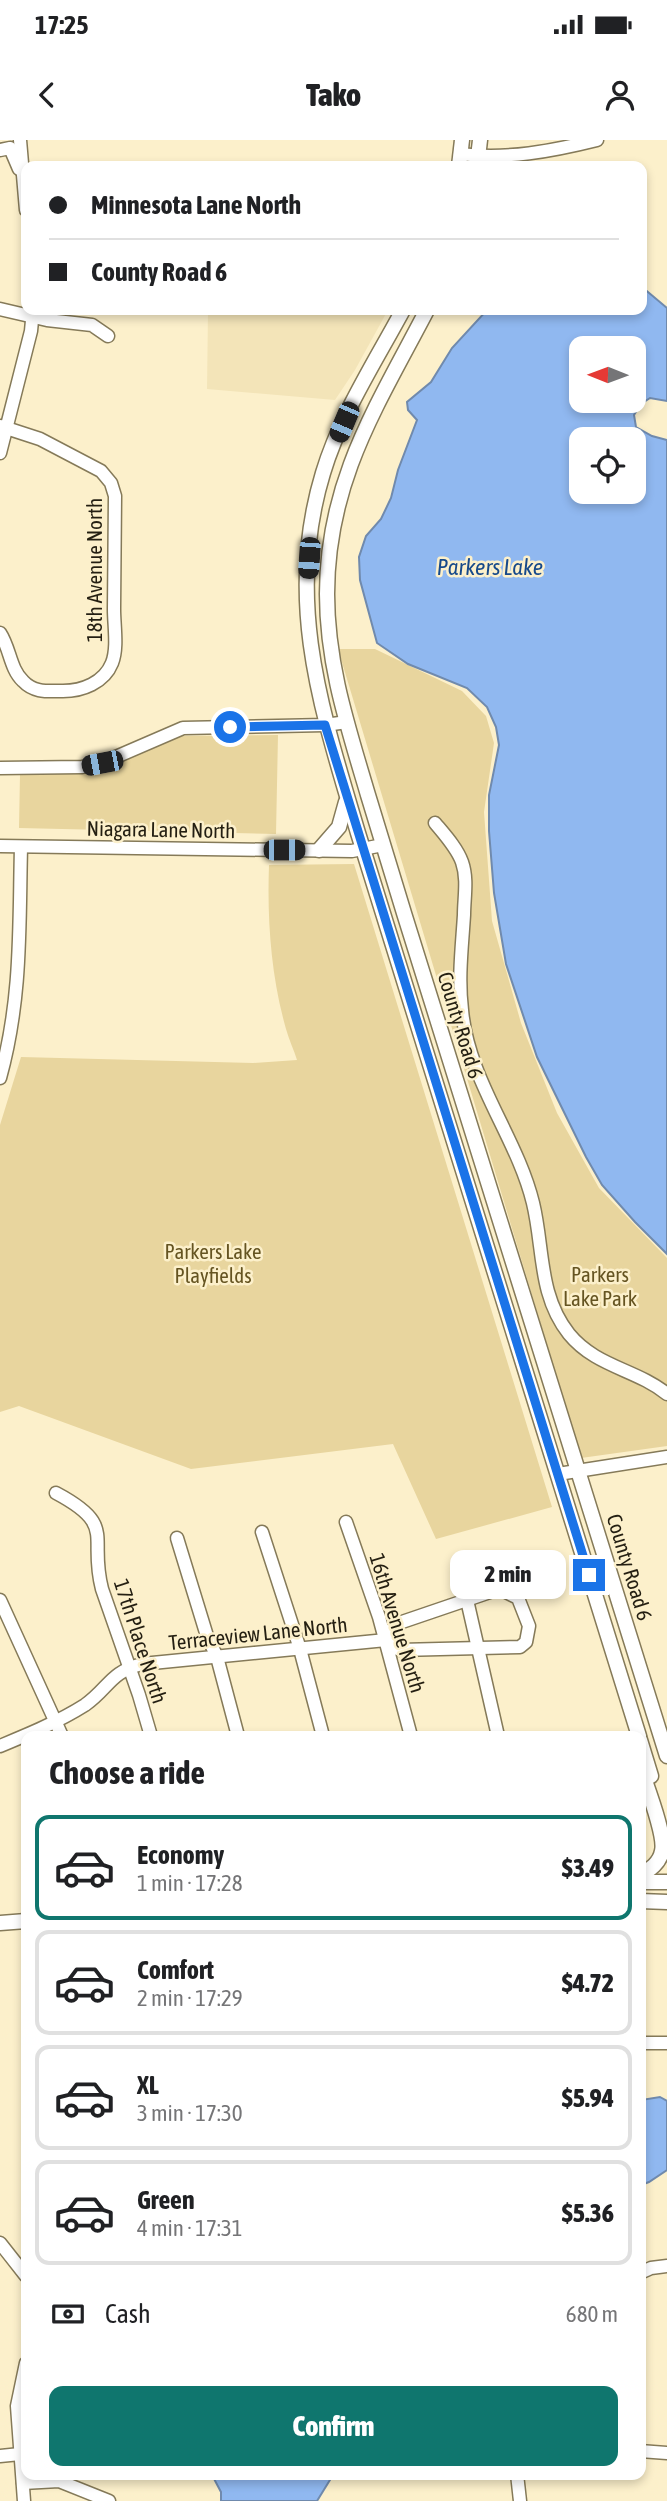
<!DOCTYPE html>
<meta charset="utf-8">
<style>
:root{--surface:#fff;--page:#f6f6f6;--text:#202124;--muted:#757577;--line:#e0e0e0;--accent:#0f766e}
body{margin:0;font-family:"Asap Condensed",sans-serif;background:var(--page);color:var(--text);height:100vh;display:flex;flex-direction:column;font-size:26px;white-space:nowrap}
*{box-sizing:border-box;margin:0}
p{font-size:23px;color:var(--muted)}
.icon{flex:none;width:38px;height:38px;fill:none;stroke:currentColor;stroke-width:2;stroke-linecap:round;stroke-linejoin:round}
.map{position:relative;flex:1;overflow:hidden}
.details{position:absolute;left:21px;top:1591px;width:625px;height:749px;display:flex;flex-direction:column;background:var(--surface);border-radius:14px;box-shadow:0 4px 10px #0003}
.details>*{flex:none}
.top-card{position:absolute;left:21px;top:21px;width:626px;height:154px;border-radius:14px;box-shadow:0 4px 10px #0003;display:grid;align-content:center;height:154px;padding:0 28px;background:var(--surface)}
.needle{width:46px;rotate:271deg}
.tools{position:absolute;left:569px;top:196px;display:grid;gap:14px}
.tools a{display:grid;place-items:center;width:77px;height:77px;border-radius:14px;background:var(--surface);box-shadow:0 4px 10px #0003;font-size:35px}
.end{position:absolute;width:32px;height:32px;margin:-16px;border:9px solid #1a73e8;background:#fff;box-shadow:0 0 0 4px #fff}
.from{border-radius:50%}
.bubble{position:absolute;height:49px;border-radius:14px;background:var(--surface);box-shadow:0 4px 10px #0003;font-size:23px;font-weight:800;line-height:49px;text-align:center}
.car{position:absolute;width:21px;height:42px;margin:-21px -10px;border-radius:9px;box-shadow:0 0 5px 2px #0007;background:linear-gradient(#222 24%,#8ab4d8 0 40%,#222 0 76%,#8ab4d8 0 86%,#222 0)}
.top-card b{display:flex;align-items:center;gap:24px;height:66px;font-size:26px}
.top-card b+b{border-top:2px solid var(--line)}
.top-card i{width:18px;height:18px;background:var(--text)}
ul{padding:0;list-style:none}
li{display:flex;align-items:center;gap:21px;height:105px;margin:0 14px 10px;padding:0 14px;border:4px solid var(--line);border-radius:14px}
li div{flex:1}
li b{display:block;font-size:26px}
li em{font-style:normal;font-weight:800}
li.active{border-color:var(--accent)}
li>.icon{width:63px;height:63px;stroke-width:1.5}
h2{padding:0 28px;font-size:32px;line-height:84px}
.pay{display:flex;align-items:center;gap:18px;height:77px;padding:0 28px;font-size:26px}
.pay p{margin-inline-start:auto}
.button{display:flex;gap:14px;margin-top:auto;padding:14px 28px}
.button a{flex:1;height:80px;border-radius:14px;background:var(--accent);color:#fff;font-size:28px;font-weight:800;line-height:80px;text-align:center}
.status{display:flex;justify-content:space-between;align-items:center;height:49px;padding:0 35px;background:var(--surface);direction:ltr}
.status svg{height:19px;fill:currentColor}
header{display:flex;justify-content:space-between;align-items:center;height:91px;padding:0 28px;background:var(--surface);font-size:32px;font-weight:800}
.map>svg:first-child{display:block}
.built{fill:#f3e4b8}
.green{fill:#e8d59e}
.water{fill:#90b8f0;stroke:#708aad;stroke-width:2;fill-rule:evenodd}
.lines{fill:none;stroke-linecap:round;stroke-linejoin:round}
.minor-casing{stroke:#857a59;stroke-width:15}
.major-casing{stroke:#857a59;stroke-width:17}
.minor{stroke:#fff;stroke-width:12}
.major{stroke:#fff;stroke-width:14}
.route{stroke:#1a73e8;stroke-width:9}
.labels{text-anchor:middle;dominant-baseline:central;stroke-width:5;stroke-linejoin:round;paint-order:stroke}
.street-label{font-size:21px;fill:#241f12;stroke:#fcf0cb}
.park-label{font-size:21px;fill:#655421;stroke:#fcf0cb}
.water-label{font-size:23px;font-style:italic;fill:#16498a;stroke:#fcf0cb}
</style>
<div class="status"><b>17:25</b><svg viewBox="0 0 49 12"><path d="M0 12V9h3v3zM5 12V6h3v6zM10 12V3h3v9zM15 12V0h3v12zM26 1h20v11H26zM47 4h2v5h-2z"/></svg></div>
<header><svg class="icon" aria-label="back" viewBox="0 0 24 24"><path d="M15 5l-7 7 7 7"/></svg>Tako<svg class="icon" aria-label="person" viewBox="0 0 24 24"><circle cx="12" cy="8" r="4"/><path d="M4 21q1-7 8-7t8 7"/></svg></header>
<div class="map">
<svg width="667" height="2361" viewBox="0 0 667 2361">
<rect width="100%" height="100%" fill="#fcf0cb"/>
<path class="built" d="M 208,170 L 388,170 L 355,230 L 335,260 L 207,249 Z"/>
<g class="green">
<path d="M 338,509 L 375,509 L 462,551 L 486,576 L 494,603 L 484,672 L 492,781 L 521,883 L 557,973 L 599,1048 L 667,1118 L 667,1306 L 581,1318 Z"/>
<path d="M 278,595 L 276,694 L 19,688 L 20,635 L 87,633 L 125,620 L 181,596 Z"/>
<path d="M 354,724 L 552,1367 L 436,1399 L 393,1304 L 191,1329 L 19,1266 L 0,1272 L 0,985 L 21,917 L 253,923 L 297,920 C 294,910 289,900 286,889 C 271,836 267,780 269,725 Z"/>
</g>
<g class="water">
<path d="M 642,147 L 667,168 L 667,261 L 650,258 L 641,264 L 634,275 L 636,287 L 652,296 L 667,300 L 667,1114 L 635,1082 L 602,1045 L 586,1017 L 537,917 L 506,824 L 494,753 L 489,691 L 489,655 L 499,605 L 496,587 L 487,567 L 467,548 L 408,524 L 377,503 L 360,440 L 359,417 L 366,396 L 381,379 L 391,358 L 398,330 L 417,280 L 408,270 L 407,262 L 431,242 L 452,208 L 487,170 L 642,170 ZM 581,208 L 634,208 L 634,261 L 581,261 ZM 581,299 L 634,299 L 634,352 L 581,352 Z"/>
<path d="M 660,1957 L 667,1961 L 667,2030 L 649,2042 L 641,2045 L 641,1960 Z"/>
<path d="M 212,2335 L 333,2335 L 317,2361 L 221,2361 L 221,2352 Z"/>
</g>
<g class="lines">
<defs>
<g id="minor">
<path d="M 20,0 L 26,70"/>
<path d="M 0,10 L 10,8 L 19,29"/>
<path d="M 461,14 C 505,20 553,11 597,0"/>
<path d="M 0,169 L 47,180 L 92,185 L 108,196"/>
<path d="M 0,286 L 40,299 L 101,331 L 111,343 L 115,356 C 115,394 114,432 114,469 C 114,486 118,508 112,523 C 104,543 82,551 63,551 C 48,551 34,553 23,541 C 10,529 10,508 0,493"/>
<path d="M 0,313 L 31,191 L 33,170"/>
<path d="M 0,628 L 82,627 L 102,623 L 183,588 L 325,585 L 347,582"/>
<path d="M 435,683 C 445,695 457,708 462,722 C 468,739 464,758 464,775 C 462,807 458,838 462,870 C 468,940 517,997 533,1063 C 544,1108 538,1155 569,1194 C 596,1227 636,1229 667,1254"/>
<path d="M 0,706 L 352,711 L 383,705"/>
<path d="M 0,938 C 22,858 19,787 21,707"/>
<path d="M 558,1334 L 667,1317"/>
<path d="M 56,1353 C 118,1386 88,1396 102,1449 L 139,1555 L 151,1596"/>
<path d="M 346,1382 L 379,1477 L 411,1596"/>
<path d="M 262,1392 L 300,1509 L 323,1596"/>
<path d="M 177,1398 L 207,1496 L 217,1517 L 238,1596"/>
<path d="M 502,1450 L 518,1458 L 529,1486 L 526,1502 L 520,1507 L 400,1510 L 392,1507 L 386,1500 L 387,1493 L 399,1483 L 493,1451 Z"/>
<path d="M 0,1460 L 62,1596"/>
<path d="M 467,1460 L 498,1596"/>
<path d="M 0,1606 C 29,1594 58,1582 85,1565 C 109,1548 110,1532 142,1524 L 386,1500"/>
<path d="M 640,1903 L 667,1903"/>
<path d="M 0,2103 L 26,2136"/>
<path d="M 640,2133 L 651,2128 L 667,2126"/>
<path d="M 640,2311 L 667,2313"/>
<path d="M 0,2316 L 20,2314"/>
<path d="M 517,2334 L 520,2361"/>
<path d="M 23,2343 L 59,2341 L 109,2361"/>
<path d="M 24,2361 L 17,2266 L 26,2223"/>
</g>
<g id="major">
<path d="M 459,26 L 462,0"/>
<path d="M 477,26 L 480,0"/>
<path d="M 403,170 C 375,222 340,276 323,333 C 284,461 322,571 358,693 L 639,1596"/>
<path d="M 427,170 C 377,266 327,341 327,454 C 327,525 348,587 368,655 C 389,725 411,796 433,866 C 511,1116 589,1366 667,1616"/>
<path d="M 319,710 L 339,687 L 346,662"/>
<path d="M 640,1600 L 651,1636"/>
<path d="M 640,1626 C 646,1645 666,1695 662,1711 C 660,1722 650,1731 640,1734"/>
<path d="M 640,1742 L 667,1742"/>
<path d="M 640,1761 L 667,1762"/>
<path d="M 0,1783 L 26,1781"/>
</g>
</defs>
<use href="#minor" class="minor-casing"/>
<use href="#major" class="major-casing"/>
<use href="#minor" class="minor"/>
<use href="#major" class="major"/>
</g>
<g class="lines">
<path class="route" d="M 230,587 L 325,585 L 589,1435"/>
</g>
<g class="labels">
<g class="street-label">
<text transform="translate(94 430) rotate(-90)">18th Avenue North</text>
<text transform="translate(161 689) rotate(1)">Niagara Lane North</text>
<text transform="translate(461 885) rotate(73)">County Road 6</text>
<text transform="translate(630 1427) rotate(73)">County Road 6</text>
<text transform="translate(398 1483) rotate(73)">16th Avenue North</text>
<text transform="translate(258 1493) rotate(-6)">Terraceview Lane North</text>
<text transform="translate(141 1501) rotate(72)">17th Place North</text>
</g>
<g class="park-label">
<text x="213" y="1111">Parkers Lake<tspan x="213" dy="24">Playfields</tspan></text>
<text x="600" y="1134">Parkers<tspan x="600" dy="24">Lake Park</tspan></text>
</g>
<g class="water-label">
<text x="490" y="427">Parkers Lake</text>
</g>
</g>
</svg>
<div class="tools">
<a><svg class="needle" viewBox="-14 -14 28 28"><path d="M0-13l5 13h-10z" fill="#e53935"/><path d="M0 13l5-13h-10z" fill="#757577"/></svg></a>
<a><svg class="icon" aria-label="locate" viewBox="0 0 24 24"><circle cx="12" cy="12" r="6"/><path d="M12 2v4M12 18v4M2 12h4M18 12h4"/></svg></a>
</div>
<i class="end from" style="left:230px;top:587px"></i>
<i class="end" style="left:589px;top:1435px"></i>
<div class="bubble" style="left:450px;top:1410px;width:116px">2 min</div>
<i class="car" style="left:344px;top:282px;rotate:203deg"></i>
<i class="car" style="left:309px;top:418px;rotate:184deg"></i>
<i class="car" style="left:102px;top:623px;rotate:259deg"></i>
<i class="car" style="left:284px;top:710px;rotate:90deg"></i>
<div class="top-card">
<b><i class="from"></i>Minnesota Lane North</b>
<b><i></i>County Road 6</b>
</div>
<section class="details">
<h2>Choose a ride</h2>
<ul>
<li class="active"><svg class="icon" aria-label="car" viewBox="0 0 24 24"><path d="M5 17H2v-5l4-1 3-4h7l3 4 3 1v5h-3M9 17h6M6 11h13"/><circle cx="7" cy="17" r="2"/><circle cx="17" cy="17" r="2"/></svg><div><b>Economy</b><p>1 min · 17:28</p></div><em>$3.49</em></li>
<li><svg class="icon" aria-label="car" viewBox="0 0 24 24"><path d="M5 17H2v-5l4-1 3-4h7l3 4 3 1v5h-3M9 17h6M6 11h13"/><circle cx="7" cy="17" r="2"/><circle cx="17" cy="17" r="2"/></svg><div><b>Comfort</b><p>2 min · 17:29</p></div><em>$4.72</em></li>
<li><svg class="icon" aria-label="car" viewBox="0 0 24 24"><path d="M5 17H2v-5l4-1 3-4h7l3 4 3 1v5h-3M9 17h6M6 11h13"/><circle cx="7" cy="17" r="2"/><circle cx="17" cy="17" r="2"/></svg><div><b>XL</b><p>3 min · 17:30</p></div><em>$5.94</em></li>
<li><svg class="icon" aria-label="car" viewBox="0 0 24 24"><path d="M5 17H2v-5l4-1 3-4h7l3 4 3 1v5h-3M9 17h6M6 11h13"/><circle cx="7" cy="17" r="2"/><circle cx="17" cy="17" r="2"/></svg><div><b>Green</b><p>4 min · 17:31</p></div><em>$5.36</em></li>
</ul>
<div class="pay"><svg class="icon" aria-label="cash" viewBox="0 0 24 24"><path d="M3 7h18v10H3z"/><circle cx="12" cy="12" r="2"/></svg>Cash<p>680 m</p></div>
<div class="button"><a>Confirm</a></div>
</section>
</div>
